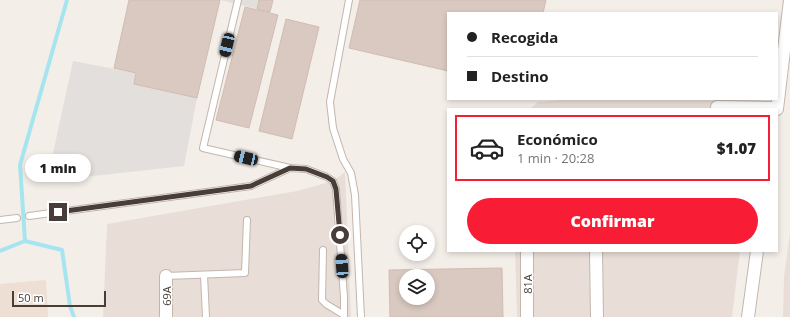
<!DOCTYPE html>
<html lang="es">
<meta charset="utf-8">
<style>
:root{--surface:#fff;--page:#f2f2f2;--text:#222;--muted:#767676;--line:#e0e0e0;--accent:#f81c34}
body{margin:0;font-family:"Open Sans",sans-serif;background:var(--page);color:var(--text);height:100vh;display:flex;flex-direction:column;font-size:15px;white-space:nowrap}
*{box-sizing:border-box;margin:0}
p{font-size:13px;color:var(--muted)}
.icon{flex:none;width:22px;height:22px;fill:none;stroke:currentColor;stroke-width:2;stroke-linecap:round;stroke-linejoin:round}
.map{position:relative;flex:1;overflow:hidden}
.side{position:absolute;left:447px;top:108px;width:331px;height:144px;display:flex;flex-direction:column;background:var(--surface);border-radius:0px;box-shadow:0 2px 6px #0003}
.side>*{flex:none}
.guide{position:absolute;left:447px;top:12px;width:331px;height:88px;border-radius:0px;box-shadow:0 2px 6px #0003;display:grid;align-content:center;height:88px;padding:0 20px;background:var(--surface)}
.buttons{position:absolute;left:399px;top:225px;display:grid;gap:8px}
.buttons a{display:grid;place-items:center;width:36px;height:36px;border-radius:50%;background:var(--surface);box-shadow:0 2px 6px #0003;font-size:20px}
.scale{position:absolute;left:12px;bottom:10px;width:94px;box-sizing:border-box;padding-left:4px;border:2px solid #483d37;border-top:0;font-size:11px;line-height:14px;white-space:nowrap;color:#483d37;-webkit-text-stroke:3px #fff;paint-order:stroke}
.end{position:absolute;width:18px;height:18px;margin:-9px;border:5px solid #483d37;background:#fff;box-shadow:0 0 0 2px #fff}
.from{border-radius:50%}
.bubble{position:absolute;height:28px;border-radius:14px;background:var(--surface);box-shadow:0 2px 6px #0003;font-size:13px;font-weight:800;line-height:28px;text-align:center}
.car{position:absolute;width:12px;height:24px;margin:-12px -6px;border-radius:5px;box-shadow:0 0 3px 1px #0007;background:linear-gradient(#222 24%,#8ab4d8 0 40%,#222 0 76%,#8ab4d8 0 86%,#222 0)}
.guide b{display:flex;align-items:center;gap:14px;height:38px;font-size:15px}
.guide b+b{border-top:1px solid var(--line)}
.guide i{width:10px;height:10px;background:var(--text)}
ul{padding:7px 0 0;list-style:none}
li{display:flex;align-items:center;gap:12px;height:66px;margin:0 8px 6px;padding:0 12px;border:2px solid transparent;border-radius:0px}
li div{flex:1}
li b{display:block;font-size:15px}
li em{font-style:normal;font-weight:800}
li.selected{border-color:var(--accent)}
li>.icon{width:36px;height:36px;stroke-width:1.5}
.button{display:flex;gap:8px;margin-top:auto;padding:8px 20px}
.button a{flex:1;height:46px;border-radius:24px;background:var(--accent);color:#fff;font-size:16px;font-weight:800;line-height:46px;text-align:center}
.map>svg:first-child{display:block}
.residential{fill:#e8ded7}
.education{fill:#eddfd3}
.parking{fill:#e3dfdd}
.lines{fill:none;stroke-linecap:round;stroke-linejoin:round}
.stream{stroke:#a6e5f0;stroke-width:4}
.building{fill:#d9c9c1;stroke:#d1bcb1;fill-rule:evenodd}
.service-casing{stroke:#c3b6ae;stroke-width:8}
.minor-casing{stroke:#c3b6ae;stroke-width:14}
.service{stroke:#fff;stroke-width:6}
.minor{stroke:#fff;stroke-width:12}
.route{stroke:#483d37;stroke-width:5}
.labels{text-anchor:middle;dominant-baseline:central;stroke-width:3;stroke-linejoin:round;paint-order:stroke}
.street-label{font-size:11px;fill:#483d37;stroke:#fff}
</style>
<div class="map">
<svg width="790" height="317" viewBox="0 0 790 317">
<rect width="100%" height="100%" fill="#f4eee9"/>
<g class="residential">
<path d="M 573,99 L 761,99 L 759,109 L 530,109 L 538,102 Z"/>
<path d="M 345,172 L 351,317 L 103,317 L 107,224 L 297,191 L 333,181 Z"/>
<path d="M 790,233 L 790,317 L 783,317 L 784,277 Z"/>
<path d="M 515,251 L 740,251 L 732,317 L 517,317 Z"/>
</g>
<path class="education" d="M 46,280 L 48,317 L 0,317 L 0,284 Z"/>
<g class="parking">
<path d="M 220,0 L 259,0 L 257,9 Z"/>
<path d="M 73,61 L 136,73 L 134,84 L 197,98 L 184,166 L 47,181 Z"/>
</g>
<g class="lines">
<g class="stream">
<path d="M 25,241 L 20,165 L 67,0"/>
<path d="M 0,251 L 25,241 L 62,250 L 70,306 L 74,317"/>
</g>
</g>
<g class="building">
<path d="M 129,0 L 220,0 L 197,98 L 134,84 L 136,73 L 114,68 Z"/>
<path d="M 259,0 L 273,0 L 270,12 L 257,9 Z"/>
<path d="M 360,0 L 546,0 L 543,13 L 448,13 L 448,71 L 349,48 Z"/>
<path d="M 245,7 L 278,15 L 249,128 L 216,120 Z"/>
<path d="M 286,19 L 319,27 L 292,139 L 259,131 Z"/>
<path d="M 502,268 L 503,317 L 390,317 L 389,270 ZM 406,276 L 428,276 L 428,298 L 406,298 Z"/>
</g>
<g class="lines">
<defs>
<g id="service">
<path d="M 238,0 L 203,148 L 290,168"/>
<path d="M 349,0 L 330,102 L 333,128 L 343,159 L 351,173 L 355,195 L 361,317"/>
<path d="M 29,216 L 251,186 L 290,168 L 306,169 L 327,177 L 333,181 L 336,189 L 344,297 L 344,317"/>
<path d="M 0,220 L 17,218"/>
<path d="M 323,250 L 322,300 L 326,304 L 344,315"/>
<path d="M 204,275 L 206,317"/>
<path d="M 166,276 L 245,273 L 247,220"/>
</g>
<g id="minor">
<path d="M 717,109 L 717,107 L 777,108"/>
<path d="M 777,109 L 790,0"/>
<path d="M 596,251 L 597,317"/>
<path d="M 166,276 L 166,317"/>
<path d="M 527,317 L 527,251"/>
<path d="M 748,317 L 757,251"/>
</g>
</defs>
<use href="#service" class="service-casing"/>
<use href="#minor" class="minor-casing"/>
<use href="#service" class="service"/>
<use href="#minor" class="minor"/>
</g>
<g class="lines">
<path class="route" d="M 58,212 L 251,186 L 290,168 L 306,169 L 327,177 L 333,181 L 336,189 L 340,235"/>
</g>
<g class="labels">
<g class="street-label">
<text transform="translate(527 284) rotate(-90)">81A</text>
<text transform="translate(166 296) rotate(-90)">69A</text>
</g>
</g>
</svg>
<div class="buttons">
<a><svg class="icon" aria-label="locate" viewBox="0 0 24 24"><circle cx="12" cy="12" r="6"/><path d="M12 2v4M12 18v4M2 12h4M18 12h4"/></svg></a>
<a><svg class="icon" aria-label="layers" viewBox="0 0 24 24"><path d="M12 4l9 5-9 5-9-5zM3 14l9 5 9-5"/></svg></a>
</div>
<div class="scale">50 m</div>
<i class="end from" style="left:340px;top:235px"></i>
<i class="end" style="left:58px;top:212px"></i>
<div class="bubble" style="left:25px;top:154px;width:66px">1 min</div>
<i class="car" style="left:227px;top:45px;rotate:193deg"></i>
<i class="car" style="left:246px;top:158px;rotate:283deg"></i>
<i class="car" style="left:342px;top:266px;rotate:356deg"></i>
<div class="guide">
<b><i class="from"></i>Recogida</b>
<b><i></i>Destino</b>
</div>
<section class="side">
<ul>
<li class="selected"><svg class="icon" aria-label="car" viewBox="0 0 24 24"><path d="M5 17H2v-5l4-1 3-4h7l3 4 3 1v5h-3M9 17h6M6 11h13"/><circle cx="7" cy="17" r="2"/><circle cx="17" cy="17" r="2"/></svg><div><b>Económico</b><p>1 min · 20:28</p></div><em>$1.07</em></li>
</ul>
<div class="button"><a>Confirmar</a></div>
</section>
</div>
